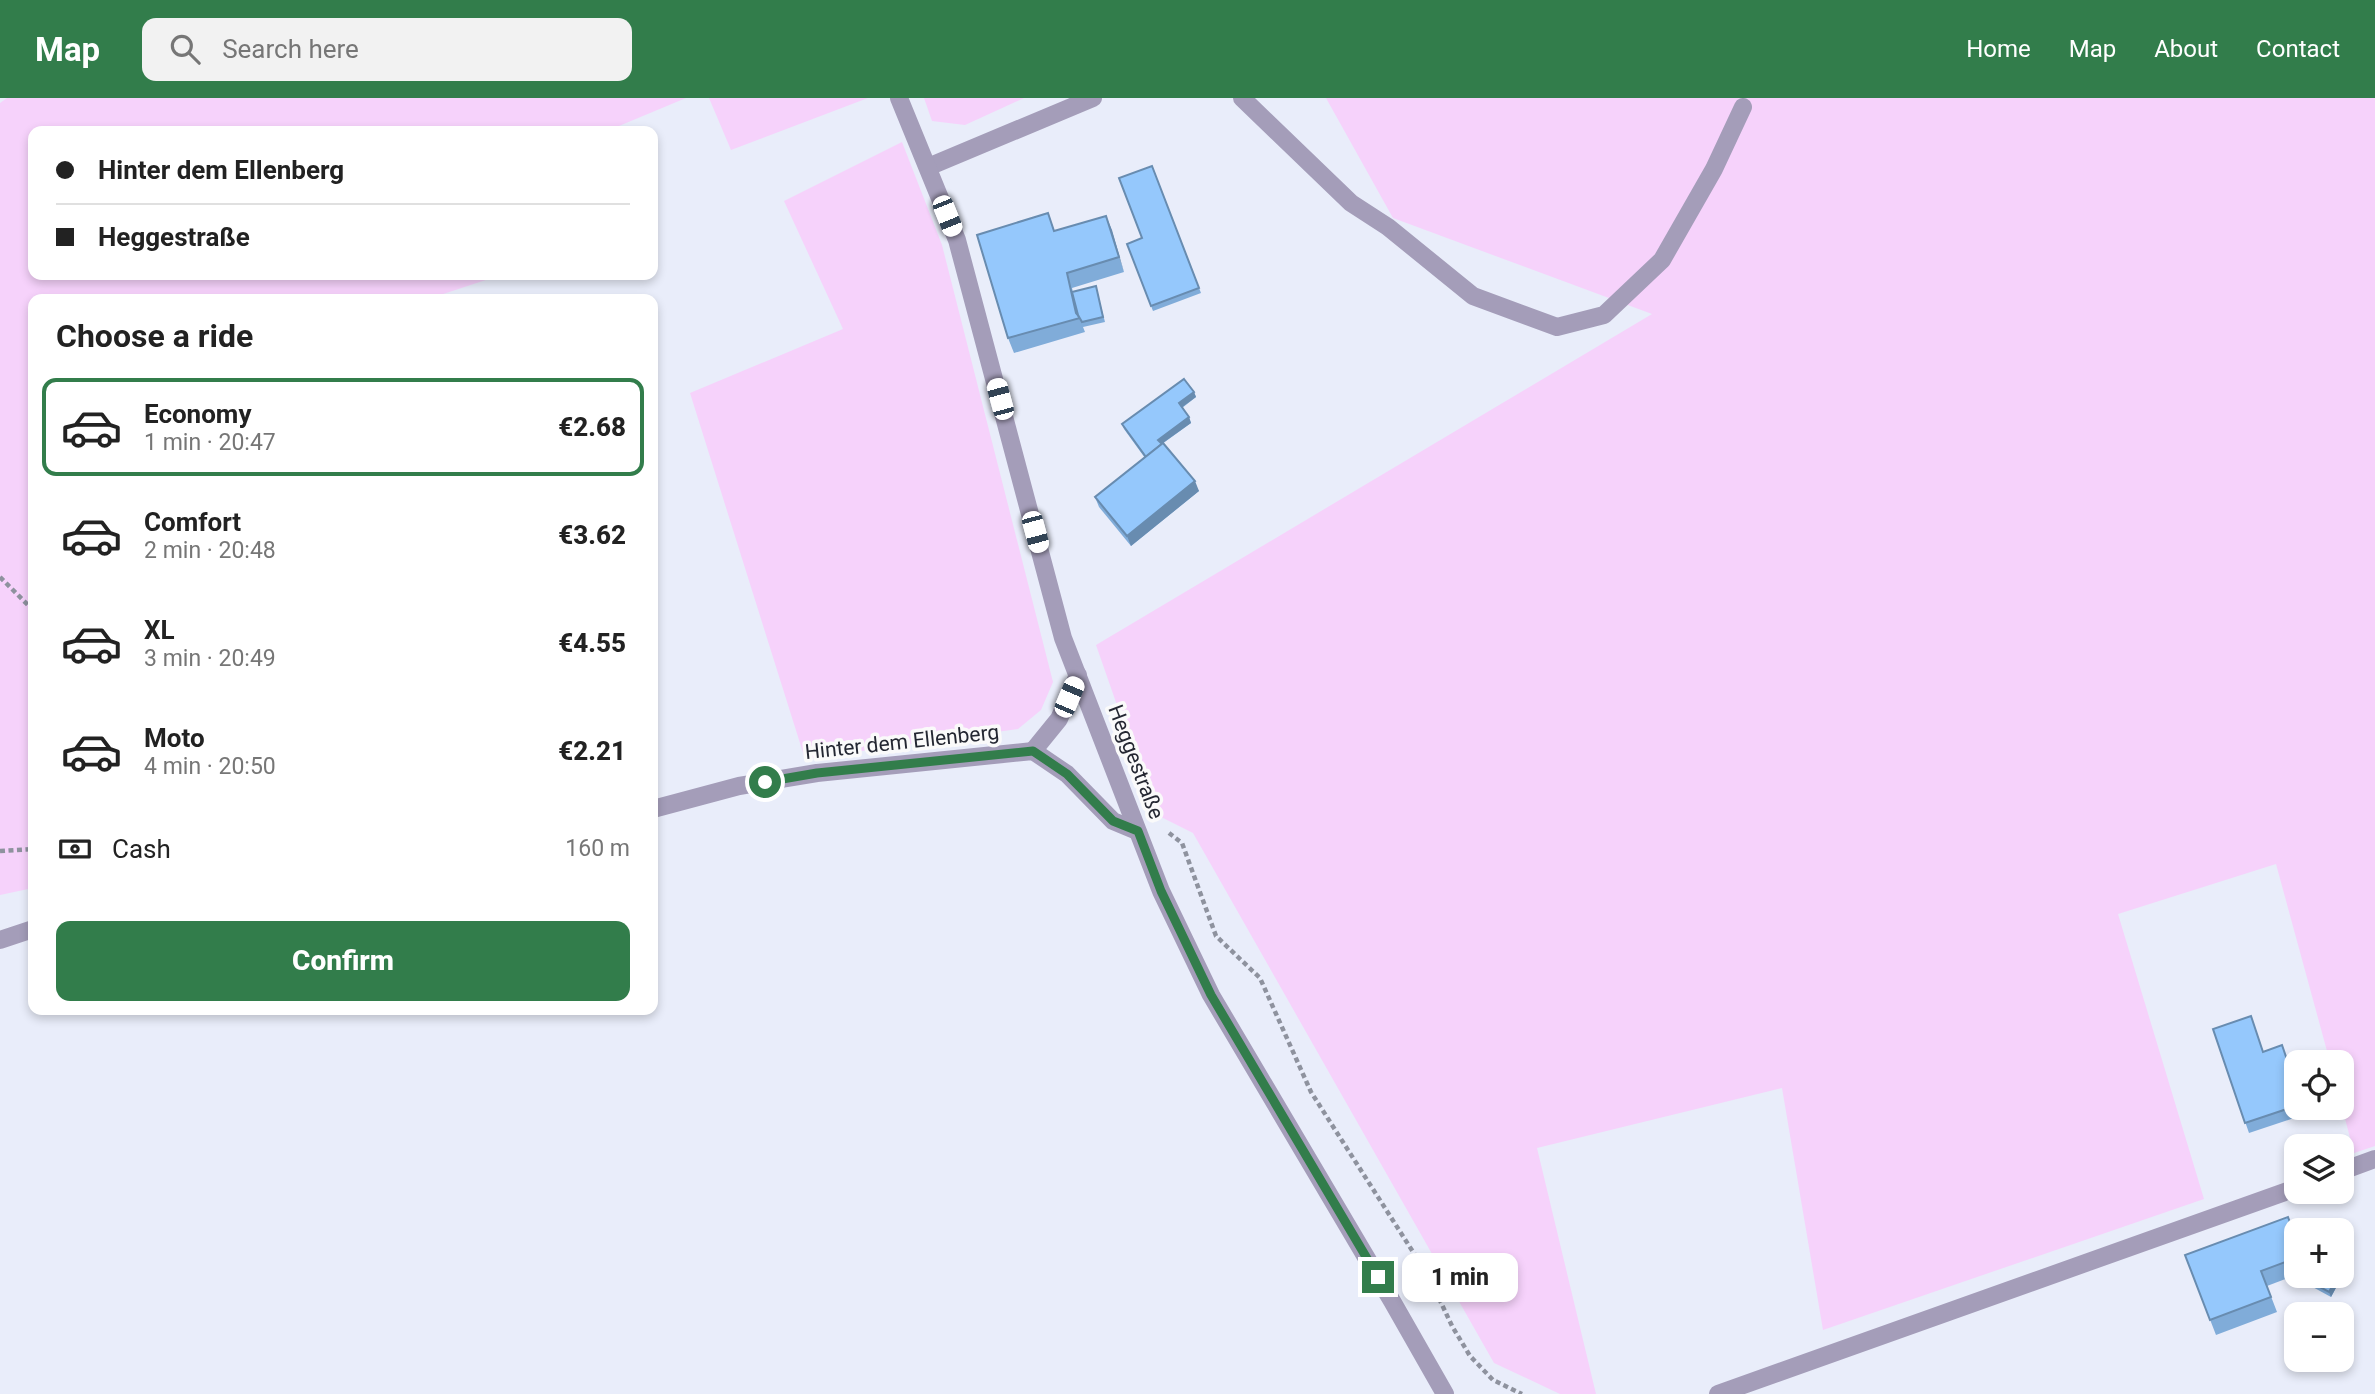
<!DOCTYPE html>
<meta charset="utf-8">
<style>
:root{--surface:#fff;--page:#f2f2f2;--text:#222;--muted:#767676;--line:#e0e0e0;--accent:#327d4b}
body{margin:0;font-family:Roboto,sans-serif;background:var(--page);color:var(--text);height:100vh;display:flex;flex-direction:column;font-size:26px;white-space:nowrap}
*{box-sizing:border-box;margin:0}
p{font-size:23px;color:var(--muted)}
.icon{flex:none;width:38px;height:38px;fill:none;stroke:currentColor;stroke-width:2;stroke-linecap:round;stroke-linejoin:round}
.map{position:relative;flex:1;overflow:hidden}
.details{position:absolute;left:28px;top:196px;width:630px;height:721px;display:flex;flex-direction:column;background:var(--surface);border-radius:14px;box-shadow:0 4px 10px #0003}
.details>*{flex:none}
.hud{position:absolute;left:28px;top:28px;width:630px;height:154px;border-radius:14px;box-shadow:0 4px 10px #0003;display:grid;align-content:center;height:154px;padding:0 28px;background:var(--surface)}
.buttons{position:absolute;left:2284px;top:952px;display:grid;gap:14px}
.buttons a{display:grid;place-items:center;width:70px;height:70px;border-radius:14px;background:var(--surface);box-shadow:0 4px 10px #0003;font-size:35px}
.end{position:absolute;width:32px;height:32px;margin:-16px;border:9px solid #327d4b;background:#fff;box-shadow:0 0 0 4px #fff}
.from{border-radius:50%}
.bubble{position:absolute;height:49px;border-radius:14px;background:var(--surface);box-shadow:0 4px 10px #0003;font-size:23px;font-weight:800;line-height:49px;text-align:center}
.car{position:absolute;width:21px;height:42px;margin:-21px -10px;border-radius:9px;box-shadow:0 0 5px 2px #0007;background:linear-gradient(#fff 24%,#345 0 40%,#fff 0 76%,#345 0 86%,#fff 0)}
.hud b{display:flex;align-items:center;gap:24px;height:66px;font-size:26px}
.hud b+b{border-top:2px solid var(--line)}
.hud i{width:18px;height:18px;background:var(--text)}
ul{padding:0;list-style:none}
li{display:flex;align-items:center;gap:21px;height:98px;margin:0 14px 10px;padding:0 14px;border:4px solid transparent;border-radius:14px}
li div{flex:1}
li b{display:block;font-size:26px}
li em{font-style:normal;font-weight:800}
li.selected{border-color:var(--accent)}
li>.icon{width:63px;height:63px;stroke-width:1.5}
h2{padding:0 28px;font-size:32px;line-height:84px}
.pay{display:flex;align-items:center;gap:18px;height:77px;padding:0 28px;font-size:26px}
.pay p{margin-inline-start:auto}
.primary-button{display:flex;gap:14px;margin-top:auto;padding:14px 28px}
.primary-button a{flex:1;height:80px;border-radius:14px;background:var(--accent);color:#fff;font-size:28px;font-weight:800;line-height:80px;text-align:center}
header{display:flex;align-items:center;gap:42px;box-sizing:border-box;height:98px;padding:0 35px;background:var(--accent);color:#fff}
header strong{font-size:33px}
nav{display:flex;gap:38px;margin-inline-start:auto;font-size:24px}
.search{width:490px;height:63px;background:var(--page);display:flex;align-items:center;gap:18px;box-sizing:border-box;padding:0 24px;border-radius:14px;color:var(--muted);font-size:26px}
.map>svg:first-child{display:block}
.green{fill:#f6d2fb}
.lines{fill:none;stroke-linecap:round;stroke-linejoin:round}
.path{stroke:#8e929e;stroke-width:4.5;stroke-dasharray:5 3.5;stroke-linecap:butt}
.lane{stroke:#a49db9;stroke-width:18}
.street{stroke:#a49db9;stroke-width:18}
.wall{fill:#80acd9}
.shaded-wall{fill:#688cb0}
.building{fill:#95c8fc;stroke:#688cb0;stroke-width:2}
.route{stroke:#327d4b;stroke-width:9}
.labels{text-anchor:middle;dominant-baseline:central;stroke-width:7;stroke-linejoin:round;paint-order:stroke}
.street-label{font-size:21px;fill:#242732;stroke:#fafafa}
</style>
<header>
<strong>Map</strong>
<div class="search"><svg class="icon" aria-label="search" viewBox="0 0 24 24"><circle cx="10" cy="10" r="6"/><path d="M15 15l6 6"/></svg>Search here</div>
<nav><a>Home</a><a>Map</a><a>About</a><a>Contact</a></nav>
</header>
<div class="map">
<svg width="2375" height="1296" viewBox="0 0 2375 1296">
<rect width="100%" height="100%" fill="#e9edfa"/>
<g class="green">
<path d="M 7,0 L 686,0 L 607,33 L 33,33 L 33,177 L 501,177 L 428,201 L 33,201 L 33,790 L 0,797 L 0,5 Z"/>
<path d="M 709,0 L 868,0 L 731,52 Z"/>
<path d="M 924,0 L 1024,0 L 965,27 L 932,23 Z"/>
<path d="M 1326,0 L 2375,0 L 2375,1048 L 2354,1055 L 2342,1009 L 2342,964 L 2330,964 L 2276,766 L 2118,816 L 2204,1101 L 1823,1232 L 1782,990 L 1537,1050 L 1596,1296 L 1560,1296 L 1494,1265 L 1193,735 L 1155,716 L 1096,547 L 1652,216 L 1393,120 Z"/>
<path d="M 902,44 L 942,147 L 1053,584 L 1041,612 L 1018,631 L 805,661 L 690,295 L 843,231 L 784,103 Z"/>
</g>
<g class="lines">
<g class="path">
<path d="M 0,479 L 33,512"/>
<path d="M 1169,735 L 1182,745 L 1216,838 L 1260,880 L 1311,994 L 1429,1179 L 1452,1228 L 1470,1258 L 1493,1282 L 1522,1296"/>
<path d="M 0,753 L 33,751"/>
</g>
<g class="lane">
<path d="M 1242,0 L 1351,105 L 1388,129 L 1473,198 L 1557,229 L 1604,217 L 1662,162 L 1714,71 L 1743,9"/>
<path d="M 928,69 L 1093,0"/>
<path d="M 2342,1073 L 2375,1061"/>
<path d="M 1718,1296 L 2296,1090"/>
</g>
<g class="street">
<path d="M 899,0 L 957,142 L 1063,540 L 1161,793 L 1211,897 L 1392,1203 L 1445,1296"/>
<path d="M 1033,653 L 1059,621 L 1078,577"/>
<path d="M 653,711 L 739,688 L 817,675 L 1033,653 L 1067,676 L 1113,723 L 1137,733"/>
<path d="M 0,842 L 33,831"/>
</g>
</g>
<g class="wall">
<path d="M 1152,68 L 1201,195 L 1153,213 L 1127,146 L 1142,140 Z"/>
<path d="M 1106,118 L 1124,174 L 1072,190 L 1073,194 L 1097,193 L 1105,224 L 1083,229 L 1085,234 L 1014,255 L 1008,240 L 1055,133 Z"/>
<path d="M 1194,294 L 1196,299 L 1182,310 L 1189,319 L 1191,325 L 1162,346 L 1199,393 L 1131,448 L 1099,409 L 1095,399 L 1145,360 L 1124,331 L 1122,326 Z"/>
<path d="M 2213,931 L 2263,954 L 2296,987 L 2296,1010 L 2304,1010 L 2306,1016 L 2249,1035 Z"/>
<path d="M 2296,1141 L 2296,1177 L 2267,1188 L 2277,1214 L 2216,1237 L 2185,1157 Z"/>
<path d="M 2350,1164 L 2331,1199 L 2309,1187 L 2307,1182 Z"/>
</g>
<g class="shaded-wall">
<path d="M 1106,118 L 1112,132 L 1124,174 L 1119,159 Z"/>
<path d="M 1194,294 L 1196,299 L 1181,310 L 1179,305 Z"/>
<path d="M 1189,319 L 1191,325 L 1160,347 L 1158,342 Z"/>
<path d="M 1195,383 L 1199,393 L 1131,448 L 1127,438 Z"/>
<path d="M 2348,1159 L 2350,1164 L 2331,1199 L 2329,1194 L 2338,1178 L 2342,1178 L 2342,1171 Z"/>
</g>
<g class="building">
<path d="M 1152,68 L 1199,190 L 1151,208 L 1127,146 L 1142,140 L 1119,80 Z"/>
<path d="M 1048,115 L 1054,133 L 1106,118 L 1119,159 L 1067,175 L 1076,215 L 1080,220 L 1008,240 L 977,137 Z"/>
<path d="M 1096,188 L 1103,219 L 1082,224 L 1078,217 L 1072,194 Z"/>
<path d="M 1184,281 L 1194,294 L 1179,305 L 1189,319 L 1158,342 L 1162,346 L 1146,359 L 1122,326 Z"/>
<path d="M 1163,345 L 1195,383 L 1127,438 L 1095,399 Z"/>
<path d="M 2251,918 L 2263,954 L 2282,947 L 2296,988 L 2296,1008 L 2245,1025 L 2213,931 Z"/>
<path d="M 2288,1119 L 2296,1141 L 2296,1160 L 2261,1173 L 2271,1199 L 2210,1222 L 2185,1157 Z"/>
<path d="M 2342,1156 L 2348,1159 L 2342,1171 Z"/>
<path d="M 2309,1178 L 2338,1178 L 2329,1194 L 2307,1182 Z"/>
</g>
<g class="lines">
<path class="route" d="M 765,684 L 817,675 L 1033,653 L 1067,676 L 1113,723 L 1138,733 L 1161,793 L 1211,897 L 1378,1179"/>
</g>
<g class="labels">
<g class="street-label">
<text transform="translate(902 644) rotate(-6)">Hinter dem Ellenberg</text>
<text transform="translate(1136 664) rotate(69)">Heggestraße</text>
</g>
</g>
</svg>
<div class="buttons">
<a><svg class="icon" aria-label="locate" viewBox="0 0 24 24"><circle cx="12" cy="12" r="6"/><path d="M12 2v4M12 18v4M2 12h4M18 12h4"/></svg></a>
<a><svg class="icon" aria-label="layers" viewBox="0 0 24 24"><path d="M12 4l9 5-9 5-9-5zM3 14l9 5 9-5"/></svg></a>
<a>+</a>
<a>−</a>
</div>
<i class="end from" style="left:765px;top:684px"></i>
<i class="end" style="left:1378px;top:1179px"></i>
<div class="bubble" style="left:1402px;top:1155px;width:116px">1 min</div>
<i class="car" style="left:947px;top:118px;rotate:158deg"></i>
<i class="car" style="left:1000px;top:301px;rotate:345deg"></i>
<i class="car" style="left:1035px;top:434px;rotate:165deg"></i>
<i class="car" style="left:1069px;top:599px;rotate:23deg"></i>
<div class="hud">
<b><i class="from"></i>Hinter dem Ellenberg</b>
<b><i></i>Heggestraße</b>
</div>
<section class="details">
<h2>Choose a ride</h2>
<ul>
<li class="selected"><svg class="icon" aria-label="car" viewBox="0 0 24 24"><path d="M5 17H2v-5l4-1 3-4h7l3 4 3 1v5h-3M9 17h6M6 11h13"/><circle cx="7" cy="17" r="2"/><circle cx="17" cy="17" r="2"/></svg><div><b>Economy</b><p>1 min · 20:47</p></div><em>€2.68</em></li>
<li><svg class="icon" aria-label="car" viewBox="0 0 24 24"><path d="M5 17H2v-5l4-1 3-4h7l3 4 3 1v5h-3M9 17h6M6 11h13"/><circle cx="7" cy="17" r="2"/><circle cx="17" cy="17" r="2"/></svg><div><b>Comfort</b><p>2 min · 20:48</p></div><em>€3.62</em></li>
<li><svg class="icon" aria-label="car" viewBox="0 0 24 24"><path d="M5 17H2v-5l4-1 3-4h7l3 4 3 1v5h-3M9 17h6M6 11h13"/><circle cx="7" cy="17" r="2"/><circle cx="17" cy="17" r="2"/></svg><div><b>XL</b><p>3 min · 20:49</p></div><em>€4.55</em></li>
<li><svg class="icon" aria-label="car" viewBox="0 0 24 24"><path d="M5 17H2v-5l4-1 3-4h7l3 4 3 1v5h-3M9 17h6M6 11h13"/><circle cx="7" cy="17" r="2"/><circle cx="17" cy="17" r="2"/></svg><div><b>Moto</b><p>4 min · 20:50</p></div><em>€2.21</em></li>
</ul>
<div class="pay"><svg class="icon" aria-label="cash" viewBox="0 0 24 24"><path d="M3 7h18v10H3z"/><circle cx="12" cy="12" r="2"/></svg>Cash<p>160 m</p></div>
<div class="primary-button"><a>Confirm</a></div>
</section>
</div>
